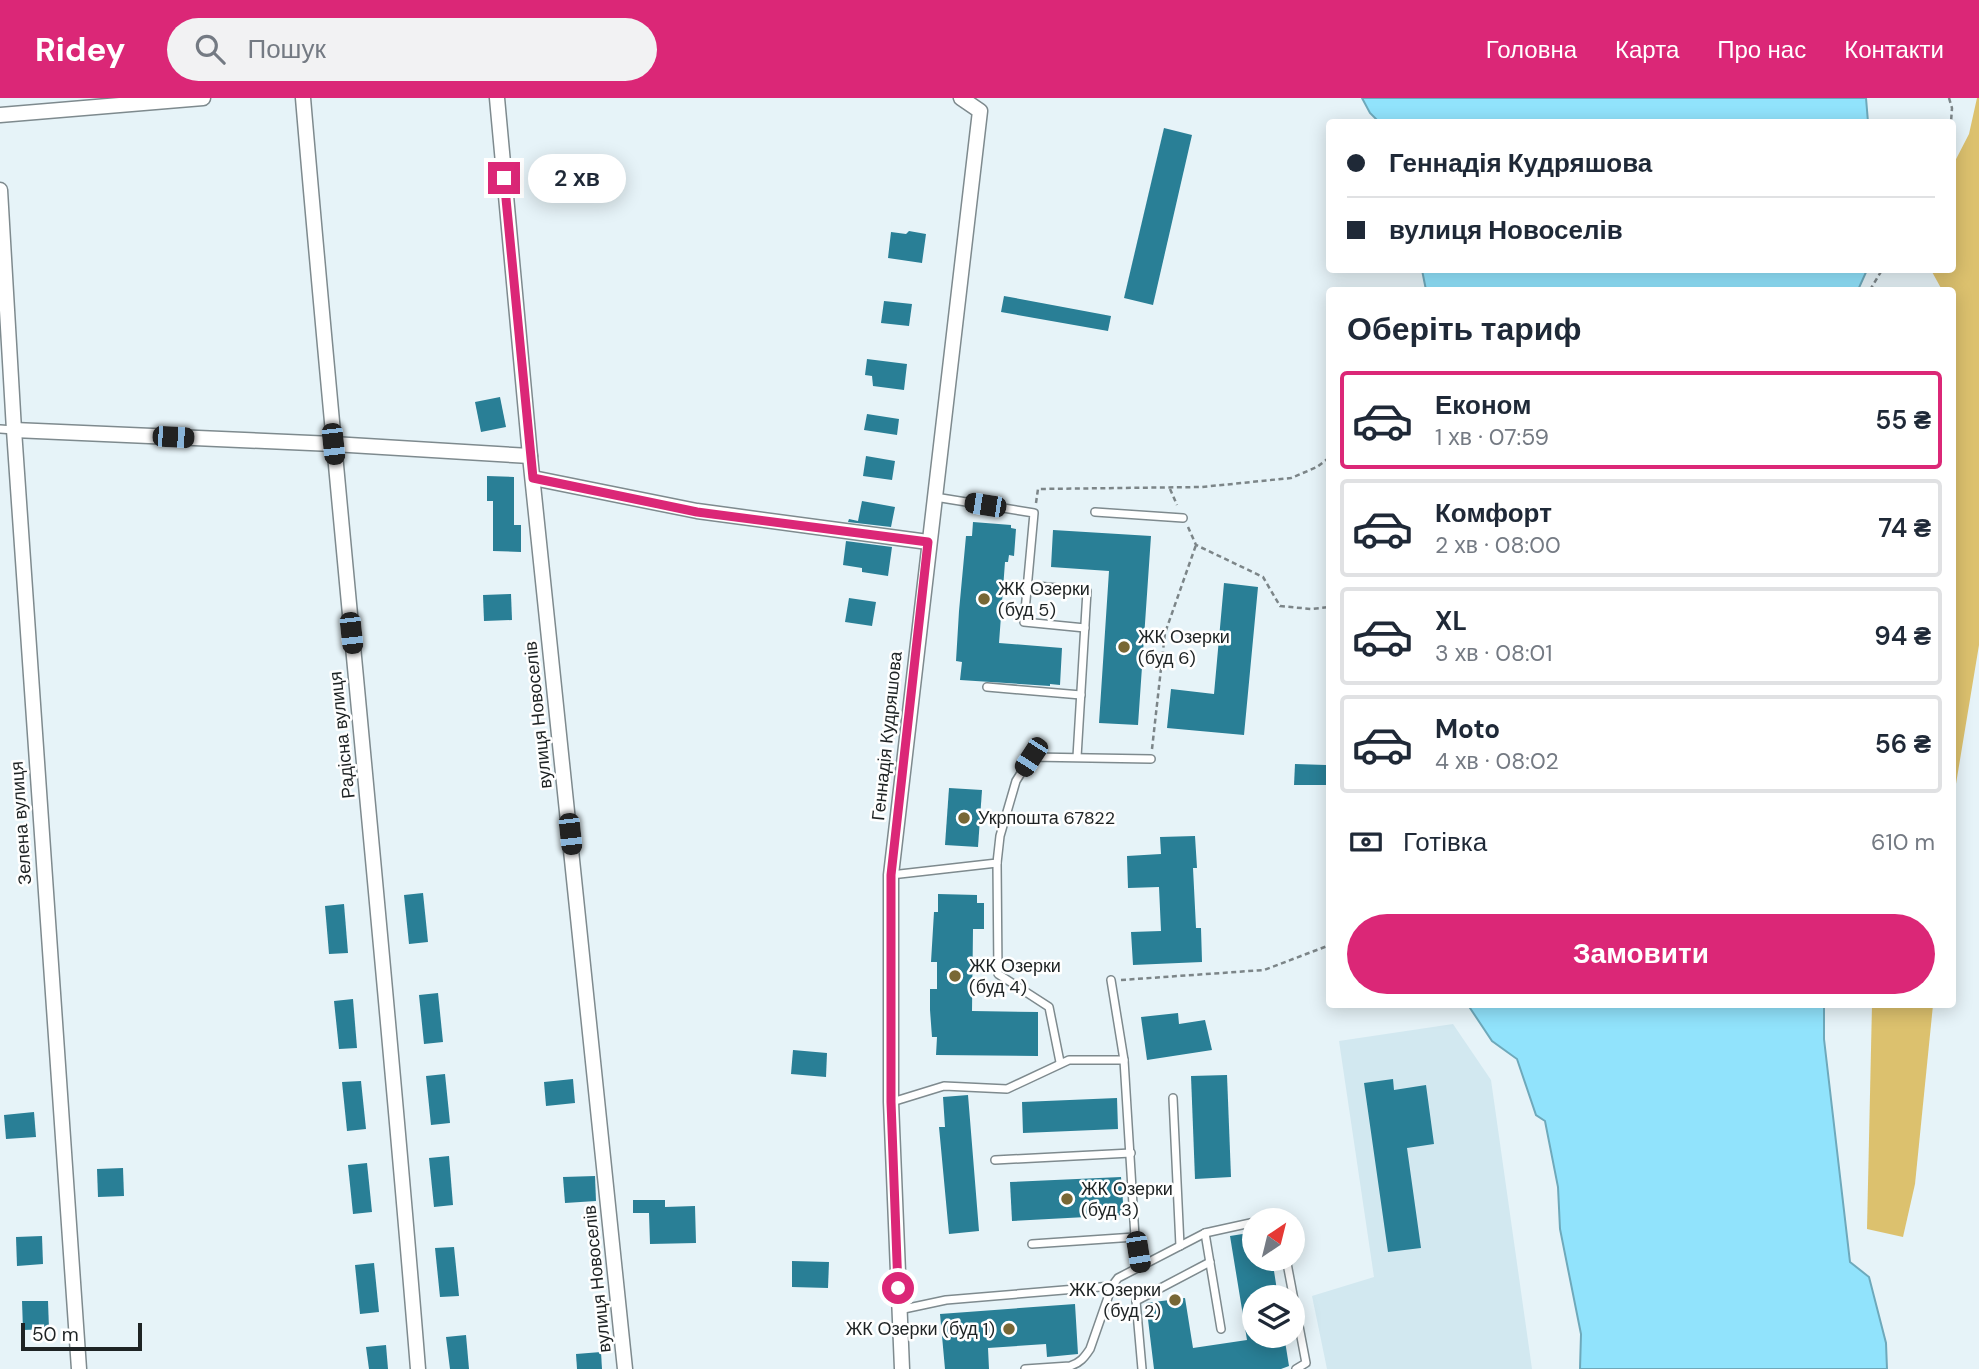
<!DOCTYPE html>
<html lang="uk">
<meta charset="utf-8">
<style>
:root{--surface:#fff;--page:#f2f2f3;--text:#1f2937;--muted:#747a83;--line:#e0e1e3;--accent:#db2777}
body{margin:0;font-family:"DM Sans",sans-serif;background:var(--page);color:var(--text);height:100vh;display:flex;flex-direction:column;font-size:26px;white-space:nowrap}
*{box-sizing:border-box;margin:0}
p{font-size:23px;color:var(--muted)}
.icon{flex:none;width:38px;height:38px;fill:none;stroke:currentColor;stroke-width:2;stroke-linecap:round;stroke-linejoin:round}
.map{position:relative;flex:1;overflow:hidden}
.panel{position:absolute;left:1326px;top:189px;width:630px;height:721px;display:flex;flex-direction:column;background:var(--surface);border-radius:7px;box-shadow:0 4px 18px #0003}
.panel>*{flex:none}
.banner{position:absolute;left:1326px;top:21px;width:630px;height:154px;border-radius:7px;box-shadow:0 4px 18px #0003;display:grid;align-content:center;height:154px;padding:0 21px;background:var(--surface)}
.needle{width:46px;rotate:35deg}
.controls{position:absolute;left:1242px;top:1110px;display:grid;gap:14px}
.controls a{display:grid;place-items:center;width:63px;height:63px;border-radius:50%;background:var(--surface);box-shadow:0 4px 18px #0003;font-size:35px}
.scale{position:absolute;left:21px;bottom:18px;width:121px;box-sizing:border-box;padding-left:7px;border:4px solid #1e2324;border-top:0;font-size:19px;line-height:24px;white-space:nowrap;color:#1e2324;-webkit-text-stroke:5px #fff;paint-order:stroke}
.end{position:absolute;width:32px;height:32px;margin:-16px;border:9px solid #db2777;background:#fff;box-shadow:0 0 0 4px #fff}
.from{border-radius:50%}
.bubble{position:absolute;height:49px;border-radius:24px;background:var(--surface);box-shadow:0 4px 18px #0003;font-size:23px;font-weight:600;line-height:49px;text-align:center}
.car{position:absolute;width:21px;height:42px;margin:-21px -10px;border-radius:9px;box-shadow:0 0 5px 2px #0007;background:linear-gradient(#222 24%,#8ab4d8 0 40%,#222 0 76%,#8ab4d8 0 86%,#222 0)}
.banner b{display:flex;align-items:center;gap:24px;height:66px;font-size:26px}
.banner b+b{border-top:2px solid var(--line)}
.banner i{width:18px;height:18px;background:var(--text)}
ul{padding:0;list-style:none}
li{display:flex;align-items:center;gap:21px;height:98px;margin:0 14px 10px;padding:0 7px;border:4px solid var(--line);border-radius:7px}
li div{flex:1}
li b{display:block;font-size:26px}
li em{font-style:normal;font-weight:600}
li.current{border-color:var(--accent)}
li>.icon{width:63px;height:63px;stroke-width:1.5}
h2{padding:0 21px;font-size:32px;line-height:84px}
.pay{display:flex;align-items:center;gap:18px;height:77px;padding:0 21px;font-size:26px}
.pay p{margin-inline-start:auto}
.button{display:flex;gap:14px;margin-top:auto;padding:14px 21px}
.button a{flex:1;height:80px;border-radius:42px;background:var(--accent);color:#fff;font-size:28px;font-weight:600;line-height:80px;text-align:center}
header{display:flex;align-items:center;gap:42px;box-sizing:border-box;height:98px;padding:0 35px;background:var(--accent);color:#fff}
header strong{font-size:33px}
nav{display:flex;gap:38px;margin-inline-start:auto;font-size:24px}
.search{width:490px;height:63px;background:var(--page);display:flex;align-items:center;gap:18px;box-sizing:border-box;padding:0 24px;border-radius:38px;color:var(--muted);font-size:26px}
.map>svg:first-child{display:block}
.built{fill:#d2e8f0}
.green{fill:#dcc16e}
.water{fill:#91e3fc;stroke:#6ea9bb;stroke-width:2}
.building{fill:#297f96}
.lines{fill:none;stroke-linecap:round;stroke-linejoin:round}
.service-casing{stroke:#7e8a8e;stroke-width:10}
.minor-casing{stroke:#7e8a8e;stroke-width:17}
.path{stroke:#7c8588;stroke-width:2.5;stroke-dasharray:5 3.5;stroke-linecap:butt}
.service{stroke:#fff;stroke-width:7}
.minor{stroke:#fff;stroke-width:14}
.route{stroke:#db2777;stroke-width:9}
.poi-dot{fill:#786735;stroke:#fff;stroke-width:2.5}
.labels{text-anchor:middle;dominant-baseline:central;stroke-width:5;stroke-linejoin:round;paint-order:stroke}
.poi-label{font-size:18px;fill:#1e2324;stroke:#fff;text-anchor:start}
.street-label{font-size:18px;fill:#1e2324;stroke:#fff}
</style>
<header>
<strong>Ridey</strong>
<div class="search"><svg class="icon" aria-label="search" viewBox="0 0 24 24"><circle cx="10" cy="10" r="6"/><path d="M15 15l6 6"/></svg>Пошук</div>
<nav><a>Головна</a><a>Карта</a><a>Про нас</a><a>Контакти</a></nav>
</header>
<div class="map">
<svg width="1979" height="1271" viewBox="0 0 1979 1271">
<rect width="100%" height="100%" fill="#e6f3f8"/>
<path class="built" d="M 1453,926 L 1491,982 L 1532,1271 L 1327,1271 L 1312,1198 L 1374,1179 L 1339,943 Z"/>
<g class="green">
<path d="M 1977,0 L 1979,0 L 1979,547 L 1953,704 L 1953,192 L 1942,192 L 1931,172 L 1953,172 L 1953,67 L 1969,36 Z"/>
<path d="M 1872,907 L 1933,907 L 1915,1086 L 1903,1139 L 1867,1131 Z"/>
</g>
<g class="water">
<path d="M 1362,0 L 1866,0 L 1868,24 L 1379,24 L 1370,15 Z"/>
<path d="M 1422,172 L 1867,172 L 1858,192 L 1426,192 Z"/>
<path d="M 1468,907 L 1824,907 L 1824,941 L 1850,1164 L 1869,1179 L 1886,1245 L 1887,1271 L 1580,1271 L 1581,1236 L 1560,1131 L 1558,1089 L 1545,1023 L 1536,1017 L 1517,961 L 1492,943 Z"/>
</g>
<g class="building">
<path d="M 1164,30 L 1192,37 L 1153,207 L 1124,200 Z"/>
<path d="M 909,133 L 926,136 L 922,165 L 888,160 L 891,134 L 906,136 Z"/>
<path d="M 1004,198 L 1111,218 L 1108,233 L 1001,214 Z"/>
<path d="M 884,203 L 912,206 L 909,228 L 881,225 Z"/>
<path d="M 867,261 L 907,266 L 904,292 L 873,288 L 872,278 L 865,277 Z"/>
<path d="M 500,299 L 506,329 L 481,334 L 475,304 Z"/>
<path d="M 867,316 L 899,321 L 897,337 L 864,332 Z"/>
<path d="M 866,358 L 895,363 L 892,382 L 863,378 Z"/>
<path d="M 487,378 L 514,379 L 514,427 L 521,427 L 521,454 L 493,453 L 493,403 L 487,403 Z"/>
<path d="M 862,403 L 895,409 L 891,429 L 848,424 L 849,421 L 858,423 Z"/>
<path d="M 973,424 L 1011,427 L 1011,430 L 1016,431 L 1014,458 L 1009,457 L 1008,464 L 1005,464 L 999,545 L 1062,550 L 1060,587 L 1050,586 L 1050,588 L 960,582 L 962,564 L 956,563 L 959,513 L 966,438 L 972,438 Z"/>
<path d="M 1053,432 L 1151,438 L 1138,627 L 1099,625 L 1109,473 L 1051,469 Z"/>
<path d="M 846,443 L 892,449 L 888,478 L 862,474 L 862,470 L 843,467 Z"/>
<path d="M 1224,485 L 1258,489 L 1244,637 L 1167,630 L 1171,591 L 1214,596 Z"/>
<path d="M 511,496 L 512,522 L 484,523 L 483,497 Z"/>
<path d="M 849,500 L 876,504 L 872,528 L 845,524 Z"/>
<path d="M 1295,666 L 1326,667 L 1326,687 L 1294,687 Z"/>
<path d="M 949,690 L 982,692 L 978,749 L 945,747 Z"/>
<path d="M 1195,738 L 1197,770 L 1193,770 L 1196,830 L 1201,830 L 1202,864 L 1133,867 L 1131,834 L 1161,833 L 1159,789 L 1128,790 L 1127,758 L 1161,756 L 1160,739 Z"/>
<path d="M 423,795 L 428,844 L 409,846 L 404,797 Z"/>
<path d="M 938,796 L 977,797 L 977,805 L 984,805 L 984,831 L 973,831 L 972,913 L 1038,914 L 1038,958 L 936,957 L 937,939 L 932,939 L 930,912 L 930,891 L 937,891 L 937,864 L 931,864 L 934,814 L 938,814 Z"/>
<path d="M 344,806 L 348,855 L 329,856 L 325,808 Z"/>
<path d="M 438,895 L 443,944 L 424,946 L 419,897 Z"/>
<path d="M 353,901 L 357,950 L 339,951 L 334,903 Z"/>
<path d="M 1178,915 L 1179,926 L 1205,922 L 1212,952 L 1147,962 L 1141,919 Z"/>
<path d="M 793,952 L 827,955 L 826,979 L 791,976 Z"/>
<path d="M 445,976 L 450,1025 L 431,1027 L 426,978 Z"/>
<path d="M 1227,977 L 1231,1079 L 1195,1081 L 1191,978 Z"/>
<path d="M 573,981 L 575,1005 L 546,1008 L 544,984 Z"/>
<path d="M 1393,981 L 1394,992 L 1426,987 L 1434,1046 L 1407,1050 L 1421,1150 L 1388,1154 L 1364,985 Z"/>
<path d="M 361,983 L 366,1031 L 347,1033 L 342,984 Z"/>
<path d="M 968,997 L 979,1133 L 949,1136 L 939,1029 L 945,1029 L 943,999 Z"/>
<path d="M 1117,1000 L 1118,1031 L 1023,1035 L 1022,1004 Z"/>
<path d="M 34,1014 L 36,1039 L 6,1041 L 4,1017 Z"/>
<path d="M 449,1058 L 453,1107 L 434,1109 L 429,1060 Z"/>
<path d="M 367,1065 L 372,1114 L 353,1116 L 348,1067 Z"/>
<path d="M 123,1070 L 124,1098 L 98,1099 L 97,1071 Z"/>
<path d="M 595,1078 L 596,1103 L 565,1105 L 563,1079 Z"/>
<path d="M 1121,1079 L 1124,1117 L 1012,1123 L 1010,1084 Z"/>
<path d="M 633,1102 L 665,1102 L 665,1109 L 695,1108 L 696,1145 L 650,1146 L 649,1115 L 633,1115 Z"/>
<path d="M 1255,1134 L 1255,1160 L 1272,1160 L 1278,1199 L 1255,1199 L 1255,1237 L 1284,1237 L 1289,1268 L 1281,1271 L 1154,1271 L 1146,1205 L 1185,1200 L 1193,1250 L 1247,1242 L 1230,1138 Z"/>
<path d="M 42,1138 L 43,1166 L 17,1168 L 16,1139 Z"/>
<path d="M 454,1149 L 459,1198 L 440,1199 L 435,1150 Z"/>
<path d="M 792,1163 L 829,1164 L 828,1190 L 792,1189 Z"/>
<path d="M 374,1165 L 379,1214 L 360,1216 L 355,1167 Z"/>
<path d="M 22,1203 L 48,1203 L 49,1231 L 23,1232 Z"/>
<path d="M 1075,1206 L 1078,1256 L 1047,1259 L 1046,1246 L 988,1250 L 989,1271 L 945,1271 L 940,1216 Z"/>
<path d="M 466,1237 L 469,1271 L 450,1271 L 446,1239 Z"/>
<path d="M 386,1247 L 388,1271 L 369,1271 L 366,1249 Z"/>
<path d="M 601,1254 L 602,1271 L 577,1271 L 576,1256 Z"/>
</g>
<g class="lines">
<defs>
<g id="service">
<path d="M 0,331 L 14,332"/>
<path d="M 935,399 L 1034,415 L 1024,524 L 1085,530"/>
<path d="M 1095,414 L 1183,420"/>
<path d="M 1027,487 L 1087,493 L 1077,659"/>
<path d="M 987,589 L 1081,597"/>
<path d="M 997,765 L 998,876 L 1049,909 L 1060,964"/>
<path d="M 891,777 L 997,765 L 1000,738 L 1016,683 L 1031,659 L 1151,661"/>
<path d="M 1111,882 L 1124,962 L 1135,1139 L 1140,1169"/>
<path d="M 1173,1000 L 1180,1148"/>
<path d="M 892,1004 L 944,988 L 1007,991 L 1069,962 L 1124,962"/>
<path d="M 995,1062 L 1131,1055"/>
<path d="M 1266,1122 L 1279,1119 L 1279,1122"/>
<path d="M 1205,1135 L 1221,1231"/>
<path d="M 1032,1146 L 1135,1139"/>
<path d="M 1286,1160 L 1306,1265 L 1296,1271"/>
<path d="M 899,1212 L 946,1202 L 1112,1188 L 1118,1180 L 1205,1135 L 1255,1124"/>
<path d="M 1025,1271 L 1070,1268 C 1080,1265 1084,1260 1090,1251 L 1112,1188"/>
<path d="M 1142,1271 L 1136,1203 L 1210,1164"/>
</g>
<g id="minor">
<path d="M 303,0 C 339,424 384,847 418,1271"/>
<path d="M 497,0 L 530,358 L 625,1271"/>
<path d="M 0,17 L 203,0"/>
<path d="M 0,92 L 14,332 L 79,1271"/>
<path d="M 14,332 L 333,346 L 530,358"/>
<path d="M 533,380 L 697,413 L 928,444"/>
<path d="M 902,1271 L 891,1004 L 891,777 L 980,13 L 961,0"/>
</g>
</defs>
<use href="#service" class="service-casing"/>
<use href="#minor" class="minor-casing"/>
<g class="path">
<path d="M 1949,0 L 1952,10 L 1951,24"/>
<path d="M 1870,192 L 1882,172"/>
<path d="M 1170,391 L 1177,407"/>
<path d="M 1036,405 L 1038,391 L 1202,389 L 1291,380 L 1317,369 L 1330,359"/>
<path d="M 1188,429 L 1196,447 L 1263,479 L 1280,508 L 1311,511 L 1330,509"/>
<path d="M 1152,651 L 1165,535 L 1196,447"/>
<path d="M 1121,882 L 1264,872 L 1330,847"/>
</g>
<use href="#service" class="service"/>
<use href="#minor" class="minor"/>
</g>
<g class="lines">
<path class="route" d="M 504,80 L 533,380 L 697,414 L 928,444 L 891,777 L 891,1004 L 898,1190"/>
</g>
<g class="poi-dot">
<circle cx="984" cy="501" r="7"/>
<circle cx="1124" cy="549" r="7"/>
<circle cx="964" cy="720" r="7"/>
<circle cx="955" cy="878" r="7"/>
<circle cx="1067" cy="1101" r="7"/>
<circle cx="1175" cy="1202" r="7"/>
<circle cx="1009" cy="1231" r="7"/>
</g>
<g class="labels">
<g class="poi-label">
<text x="998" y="491">ЖК Озерки<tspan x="998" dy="21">(буд 5)</tspan></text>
<text x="1138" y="539">ЖК Озерки<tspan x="1138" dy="21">(буд 6)</tspan></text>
<text x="978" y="720">Укрпошта 67822</text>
<text x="969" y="868">ЖК Озерки<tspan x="969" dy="21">(буд 4)</tspan></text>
<text x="1081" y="1091">ЖК Озерки<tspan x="1081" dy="21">(буд 3)</tspan></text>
<text x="1161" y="1192" text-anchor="end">ЖК Озерки<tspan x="1161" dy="21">(буд 2)</tspan></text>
<text x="995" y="1231" text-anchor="end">ЖК Озерки (буд 1)</text>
</g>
<g class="street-label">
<text transform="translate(538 617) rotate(-96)">вулиця Новоселів</text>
<text transform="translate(342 637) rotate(-96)">Радісна вулиця</text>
<text transform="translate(887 638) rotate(-84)">Геннадія Кудряшова</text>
<text transform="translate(21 725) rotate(-94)">Зелена вулиця</text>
<text transform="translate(597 1181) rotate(-96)">вулиця Новоселів</text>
</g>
</g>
</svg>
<div class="controls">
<a><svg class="needle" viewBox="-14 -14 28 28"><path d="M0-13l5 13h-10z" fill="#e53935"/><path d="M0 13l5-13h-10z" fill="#747a83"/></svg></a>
<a><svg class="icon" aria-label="layers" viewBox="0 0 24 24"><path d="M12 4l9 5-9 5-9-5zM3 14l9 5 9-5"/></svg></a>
</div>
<div class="scale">50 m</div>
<i class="end from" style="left:898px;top:1190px"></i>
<i class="end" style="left:504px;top:80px"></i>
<div class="bubble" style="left:528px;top:56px;width:98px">2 хв</div>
<i class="car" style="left:173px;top:339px;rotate:93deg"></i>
<i class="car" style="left:333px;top:346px;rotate:174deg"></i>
<i class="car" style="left:985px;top:407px;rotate:279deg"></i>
<i class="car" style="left:351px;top:535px;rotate:174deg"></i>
<i class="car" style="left:1031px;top:659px;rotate:213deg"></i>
<i class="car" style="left:570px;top:736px;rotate:174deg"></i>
<i class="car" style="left:1138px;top:1154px;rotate:171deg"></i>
<div class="banner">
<b><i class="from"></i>Геннадія Кудряшова</b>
<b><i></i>вулиця Новоселів</b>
</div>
<section class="panel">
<h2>Оберіть тариф</h2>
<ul>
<li class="current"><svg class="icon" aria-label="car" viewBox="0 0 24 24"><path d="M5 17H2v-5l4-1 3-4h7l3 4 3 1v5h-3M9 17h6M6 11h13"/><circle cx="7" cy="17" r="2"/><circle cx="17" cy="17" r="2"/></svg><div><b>Економ</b><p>1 хв · 07:59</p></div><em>55 ₴</em></li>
<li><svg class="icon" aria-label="car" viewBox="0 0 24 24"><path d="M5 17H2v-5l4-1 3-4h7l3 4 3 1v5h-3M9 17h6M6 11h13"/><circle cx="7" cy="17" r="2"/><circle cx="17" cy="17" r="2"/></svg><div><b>Комфорт</b><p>2 хв · 08:00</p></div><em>74 ₴</em></li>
<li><svg class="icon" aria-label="car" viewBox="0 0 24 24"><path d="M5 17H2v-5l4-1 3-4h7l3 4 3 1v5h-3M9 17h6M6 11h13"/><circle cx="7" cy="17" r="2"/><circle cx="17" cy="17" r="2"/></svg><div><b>XL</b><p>3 хв · 08:01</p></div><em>94 ₴</em></li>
<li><svg class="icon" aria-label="car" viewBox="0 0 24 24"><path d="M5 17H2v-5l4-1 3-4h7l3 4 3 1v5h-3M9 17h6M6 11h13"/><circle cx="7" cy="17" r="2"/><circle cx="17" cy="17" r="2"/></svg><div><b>Moto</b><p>4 хв · 08:02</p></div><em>56 ₴</em></li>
</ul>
<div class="pay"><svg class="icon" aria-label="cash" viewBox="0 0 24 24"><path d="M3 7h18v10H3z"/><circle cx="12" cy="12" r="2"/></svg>Готівка<p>610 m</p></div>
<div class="button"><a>Замовити</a></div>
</section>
</div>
